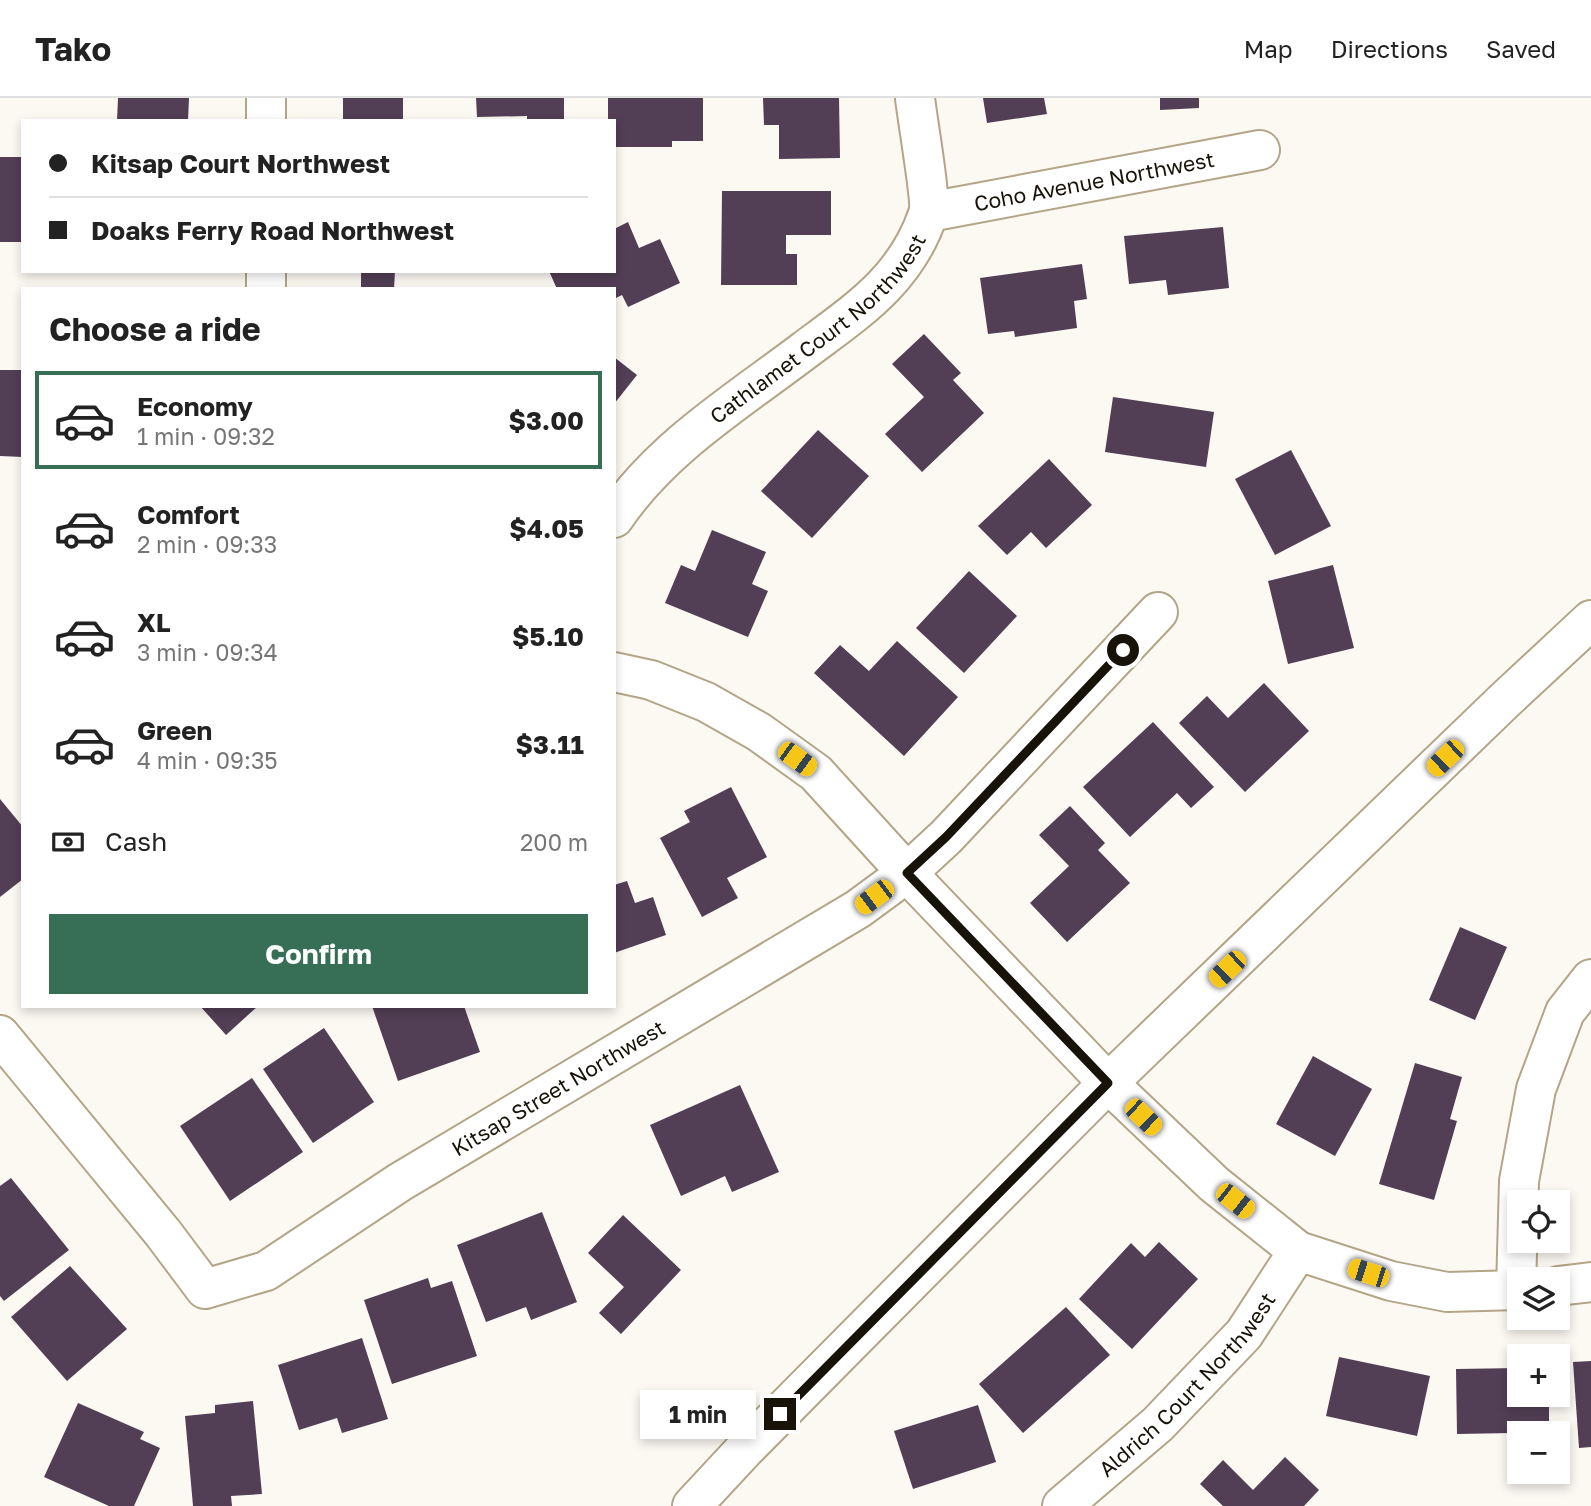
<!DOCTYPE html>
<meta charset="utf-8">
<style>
:root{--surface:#fff;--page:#f6f6f6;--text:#222;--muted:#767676;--line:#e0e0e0;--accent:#376e56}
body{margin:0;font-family:"Golos Text",sans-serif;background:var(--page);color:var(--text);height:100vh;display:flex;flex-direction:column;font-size:26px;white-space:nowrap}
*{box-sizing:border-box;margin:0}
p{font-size:23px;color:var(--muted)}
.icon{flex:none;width:38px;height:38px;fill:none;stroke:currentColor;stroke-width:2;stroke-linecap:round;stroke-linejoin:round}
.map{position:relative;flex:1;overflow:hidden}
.sheet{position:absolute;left:21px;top:189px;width:595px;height:721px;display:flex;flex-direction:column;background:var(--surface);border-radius:0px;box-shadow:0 4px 10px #0003}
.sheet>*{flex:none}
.top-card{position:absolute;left:21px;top:21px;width:595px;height:154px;border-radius:0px;box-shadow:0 4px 10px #0003;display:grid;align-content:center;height:154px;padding:0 28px;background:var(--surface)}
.tools{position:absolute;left:1507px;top:1092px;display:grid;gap:14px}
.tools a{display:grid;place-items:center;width:63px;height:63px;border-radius:0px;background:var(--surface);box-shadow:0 4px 10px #0003;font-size:35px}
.end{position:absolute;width:32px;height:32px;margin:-16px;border:9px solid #181308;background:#fff;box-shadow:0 0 0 4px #fff}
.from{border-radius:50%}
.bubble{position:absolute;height:49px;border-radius:0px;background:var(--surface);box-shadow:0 4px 10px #0003;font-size:23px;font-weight:700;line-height:49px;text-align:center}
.car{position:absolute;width:21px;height:42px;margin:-21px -10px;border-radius:9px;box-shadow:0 0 5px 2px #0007;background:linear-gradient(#f5c518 24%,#345 0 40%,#f5c518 0 76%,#345 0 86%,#f5c518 0)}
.top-card b{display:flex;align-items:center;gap:24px;height:66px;font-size:26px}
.top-card b+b{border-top:2px solid var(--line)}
.top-card i{width:18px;height:18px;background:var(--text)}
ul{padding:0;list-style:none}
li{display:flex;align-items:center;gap:21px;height:98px;margin:0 14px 10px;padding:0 14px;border:4px solid transparent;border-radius:0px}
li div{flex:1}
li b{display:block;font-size:26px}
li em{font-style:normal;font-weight:700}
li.current{border-color:var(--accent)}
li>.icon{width:63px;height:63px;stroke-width:1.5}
h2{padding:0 28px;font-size:32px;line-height:84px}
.pay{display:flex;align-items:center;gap:18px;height:77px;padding:0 28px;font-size:26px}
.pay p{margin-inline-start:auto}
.cta{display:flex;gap:14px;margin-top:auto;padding:14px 28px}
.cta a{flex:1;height:80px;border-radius:0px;background:var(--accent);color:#fff;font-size:28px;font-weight:700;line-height:80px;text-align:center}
header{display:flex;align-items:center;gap:42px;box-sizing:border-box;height:98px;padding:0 35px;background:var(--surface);border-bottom:2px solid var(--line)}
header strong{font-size:33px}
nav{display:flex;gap:38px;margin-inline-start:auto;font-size:24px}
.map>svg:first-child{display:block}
.building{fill:#523e55}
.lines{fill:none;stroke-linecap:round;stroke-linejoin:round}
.minor-casing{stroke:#b3a586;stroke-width:42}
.major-casing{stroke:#b3a586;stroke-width:42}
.minor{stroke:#fff;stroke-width:38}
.major{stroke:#fff;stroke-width:38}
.route{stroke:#181308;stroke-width:9}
.labels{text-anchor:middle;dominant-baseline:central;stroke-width:7;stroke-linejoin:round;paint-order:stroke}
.street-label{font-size:21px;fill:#181308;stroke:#fcf9f3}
</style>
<header>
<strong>Tako</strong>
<nav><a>Map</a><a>Directions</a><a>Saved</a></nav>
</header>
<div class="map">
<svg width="1591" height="1408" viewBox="0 0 1591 1408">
<rect width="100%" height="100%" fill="#fcf9f3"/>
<g class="building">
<path d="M 118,0 L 189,0 L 188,23 L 117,23 Z"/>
<rect x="343" y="0" width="60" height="23"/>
<path d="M 476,0 L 564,0 L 564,22 L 527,22 L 527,18 L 477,19 Z"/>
<path d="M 608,0 L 703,0 L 703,43 L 672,43 L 672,49 L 614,49 L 614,23 L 608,23 Z"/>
<path d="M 763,0 L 839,0 L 840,60 L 779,61 L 779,27 L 764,27 Z"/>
<path d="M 983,0 L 1044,0 L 1047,16 L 987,25 Z"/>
<path d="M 1160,0 L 1199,0 L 1199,10 L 1160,12 Z"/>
<rect x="0" y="59" width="23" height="85"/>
<path d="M 722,93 L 831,93 L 831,137 L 786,137 L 786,156 L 797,156 L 797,187 L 721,187 Z"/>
<path d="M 628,124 L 639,150 L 660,141 L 680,185 L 628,209 L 622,197 L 614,201 L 614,191 L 557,191 L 549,173 L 614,173 L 614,131 Z"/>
<path d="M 1223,129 L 1229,190 L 1168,197 L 1166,182 L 1129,186 L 1124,138 Z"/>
<path d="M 1082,166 L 1087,201 L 1074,203 L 1077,230 L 1015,239 L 1014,233 L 988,236 L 980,180 Z"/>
<path d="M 361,173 L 395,173 L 394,191 L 361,191 Z"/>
<path d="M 924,236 L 961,275 L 953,282 L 984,315 L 922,374 L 885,336 L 924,299 L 892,266 Z"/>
<path d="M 614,259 L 637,277 L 614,306 Z"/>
<path d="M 0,272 L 23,272 L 23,359 L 0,358 Z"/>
<path d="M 1113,299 L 1214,314 L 1206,369 L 1105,354 Z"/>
<path d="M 818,332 L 869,378 L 812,440 L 761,393 Z"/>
<path d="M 1291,352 L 1331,428 L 1275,457 L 1235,381 Z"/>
<path d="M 1049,361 L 1092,407 L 1046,450 L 1031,434 L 1007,457 L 978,428 Z"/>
<path d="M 712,432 L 766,454 L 752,486 L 768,493 L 748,539 L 665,505 L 681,467 L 695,473 Z"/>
<path d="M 1333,467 L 1354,550 L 1288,566 L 1268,483 Z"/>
<path d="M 969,473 L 1017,518 L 964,575 L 916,530 Z"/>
<path d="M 897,543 L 958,599 L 904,658 L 814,575 L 840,547 L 869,573 Z"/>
<path d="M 1264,585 L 1309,633 L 1245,694 L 1179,625 L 1207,598 L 1228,620 Z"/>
<path d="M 1153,624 L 1214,689 L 1191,710 L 1177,695 L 1130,739 L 1083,689 Z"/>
<path d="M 731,689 L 767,759 L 727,780 L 738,800 L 702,819 L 660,740 L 690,724 L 684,713 Z"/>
<path d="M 0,701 L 23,729 L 23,781 L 0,799 Z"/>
<path d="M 1070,708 L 1105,745 L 1098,752 L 1130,785 L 1067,844 L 1030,805 L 1069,768 L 1039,737 Z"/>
<path d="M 627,783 L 635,805 L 653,799 L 666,837 L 614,855 L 614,787 Z"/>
<path d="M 1460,829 L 1507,849 L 1475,922 L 1429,902 Z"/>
<path d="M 200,908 L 258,908 L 226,937 Z"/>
<path d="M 372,908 L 464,908 L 480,954 L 398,983 Z"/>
<path d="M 324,930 L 374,1004 L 313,1045 L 263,971 Z"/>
<path d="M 1313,958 L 1372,991 L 1335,1058 L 1276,1026 Z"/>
<path d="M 1415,965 L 1462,979 L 1450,1021 L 1457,1023 L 1434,1102 L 1379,1086 Z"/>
<path d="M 252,980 L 303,1054 L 230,1103 L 180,1028 Z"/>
<path d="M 740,987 L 779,1074 L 732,1094 L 725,1078 L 681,1098 L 650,1027 Z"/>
<path d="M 11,1080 L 69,1152 L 4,1203 L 0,1198 L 0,1088 Z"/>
<path d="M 542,1114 L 577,1204 L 531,1222 L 526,1209 L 486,1224 L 457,1147 Z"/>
<path d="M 623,1117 L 681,1172 L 621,1236 L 599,1215 L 624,1189 L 588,1155 Z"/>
<path d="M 1159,1144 L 1198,1181 L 1132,1251 L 1079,1201 L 1131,1145 L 1145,1159 Z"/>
<path d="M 70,1168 L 127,1231 L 67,1283 L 11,1219 Z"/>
<path d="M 428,1180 L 431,1190 L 452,1183 L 477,1258 L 392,1286 L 364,1202 Z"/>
<path d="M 1066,1209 L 1110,1257 L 1023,1335 L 979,1286 Z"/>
<path d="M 362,1240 L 388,1321 L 342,1335 L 337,1320 L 299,1332 L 278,1267 Z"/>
<path d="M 1339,1259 L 1430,1278 L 1417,1338 L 1326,1318 Z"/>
<path d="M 1591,1263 L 1591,1349 L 1579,1350 L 1573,1264 Z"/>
<path d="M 1519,1270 L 1519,1297 L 1549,1297 L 1549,1335 L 1519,1335 L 1519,1356 L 1512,1356 L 1512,1335 L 1457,1336 L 1456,1271 Z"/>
<path d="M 253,1303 L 262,1396 L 231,1398 L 232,1408 L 193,1408 L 185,1318 L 215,1315 L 215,1307 Z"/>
<path d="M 78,1305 L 144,1334 L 140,1341 L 160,1350 L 134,1408 L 109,1408 L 44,1379 Z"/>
<path d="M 978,1307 L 996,1364 L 913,1391 L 894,1333 Z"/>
<path d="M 1285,1359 L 1319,1392 L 1304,1408 L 1223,1408 L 1200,1386 L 1223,1362 L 1253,1392 Z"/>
</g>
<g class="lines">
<defs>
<g id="minor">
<path d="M 266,23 L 266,0"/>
<path id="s1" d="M 929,114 L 1260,52"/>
<path d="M 266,191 L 266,173"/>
<path id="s2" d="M 614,420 C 662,349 738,303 805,252 C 857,213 906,182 928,116 C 932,104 917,19 915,0"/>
<path d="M 614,574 L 651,582 L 706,604 L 759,634 L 816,675 L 907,775 L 1108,985 L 1214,1086 L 1298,1153 L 1391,1183 L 1447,1194 L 1519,1192"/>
<path id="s3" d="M 0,937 L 163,1135 L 205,1191 L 266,1173 L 400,1084 L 858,811 L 907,775 L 946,739 L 1158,514"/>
<path d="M 1558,1188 L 1591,1184"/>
<path d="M 1516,1192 L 1519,1083 L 1536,991 L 1565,914 L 1591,881"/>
<path id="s4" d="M 1062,1408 L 1158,1326 L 1244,1236 L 1298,1153"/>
</g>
<path id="major" d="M 692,1408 L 744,1352 L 1108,985 L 1504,603 L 1591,522"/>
</defs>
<use href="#minor" class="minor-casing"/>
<use href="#major" class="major-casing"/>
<use href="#minor" class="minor"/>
<use href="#major" class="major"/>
</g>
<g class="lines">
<path class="route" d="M 780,1316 L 1108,985 L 907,775 L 946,739 L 1123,552"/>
</g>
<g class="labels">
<g class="street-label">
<text stroke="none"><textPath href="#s1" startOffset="168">Coho Avenue Northwest</textPath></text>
<text stroke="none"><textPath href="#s2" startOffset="280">Cathlamet Court Northwest</textPath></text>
<text stroke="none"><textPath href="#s3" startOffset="735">Kitsap Street Northwest</textPath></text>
<text stroke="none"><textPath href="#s4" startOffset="175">Aldrich Court Northwest</textPath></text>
</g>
</g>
</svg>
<div class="tools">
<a><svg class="icon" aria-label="locate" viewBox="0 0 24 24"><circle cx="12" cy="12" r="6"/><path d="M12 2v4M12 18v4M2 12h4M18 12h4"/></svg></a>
<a><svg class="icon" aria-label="layers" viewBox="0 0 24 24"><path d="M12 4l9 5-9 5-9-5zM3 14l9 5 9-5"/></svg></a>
<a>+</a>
<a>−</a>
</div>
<i class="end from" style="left:1123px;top:552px"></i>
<i class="end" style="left:780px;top:1316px"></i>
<div class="bubble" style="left:640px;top:1292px;width:116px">1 min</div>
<i class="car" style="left:1445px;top:660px;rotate:226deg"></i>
<i class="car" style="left:797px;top:661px;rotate:126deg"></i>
<i class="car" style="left:874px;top:799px;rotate:233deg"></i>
<i class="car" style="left:1227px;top:871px;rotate:226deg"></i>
<i class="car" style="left:1143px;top:1019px;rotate:134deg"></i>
<i class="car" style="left:1235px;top:1103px;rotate:128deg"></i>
<i class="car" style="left:1368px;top:1175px;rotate:288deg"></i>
<div class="top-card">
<b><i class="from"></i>Kitsap Court Northwest</b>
<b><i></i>Doaks Ferry Road Northwest</b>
</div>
<section class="sheet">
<h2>Choose a ride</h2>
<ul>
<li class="current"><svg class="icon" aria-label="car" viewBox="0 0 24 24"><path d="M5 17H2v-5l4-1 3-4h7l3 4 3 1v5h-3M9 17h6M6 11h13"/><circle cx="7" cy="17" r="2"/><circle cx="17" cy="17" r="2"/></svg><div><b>Economy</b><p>1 min · 09:32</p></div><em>$3.00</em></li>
<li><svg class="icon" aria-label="car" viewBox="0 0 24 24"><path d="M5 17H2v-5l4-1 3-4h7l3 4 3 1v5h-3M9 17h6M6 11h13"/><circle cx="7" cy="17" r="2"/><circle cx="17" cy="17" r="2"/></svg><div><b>Comfort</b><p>2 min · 09:33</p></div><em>$4.05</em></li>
<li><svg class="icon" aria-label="car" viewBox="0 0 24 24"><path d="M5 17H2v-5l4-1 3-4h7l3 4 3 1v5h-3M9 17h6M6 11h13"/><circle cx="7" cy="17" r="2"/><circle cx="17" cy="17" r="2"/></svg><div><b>XL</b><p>3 min · 09:34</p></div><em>$5.10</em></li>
<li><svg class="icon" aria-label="car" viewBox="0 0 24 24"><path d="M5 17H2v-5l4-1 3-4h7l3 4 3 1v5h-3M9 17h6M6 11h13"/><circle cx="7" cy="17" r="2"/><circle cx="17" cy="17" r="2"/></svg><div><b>Green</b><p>4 min · 09:35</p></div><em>$3.11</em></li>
</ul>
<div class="pay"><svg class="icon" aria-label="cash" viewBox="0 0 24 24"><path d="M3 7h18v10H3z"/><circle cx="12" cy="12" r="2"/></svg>Cash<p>200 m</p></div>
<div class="cta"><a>Confirm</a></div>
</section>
</div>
